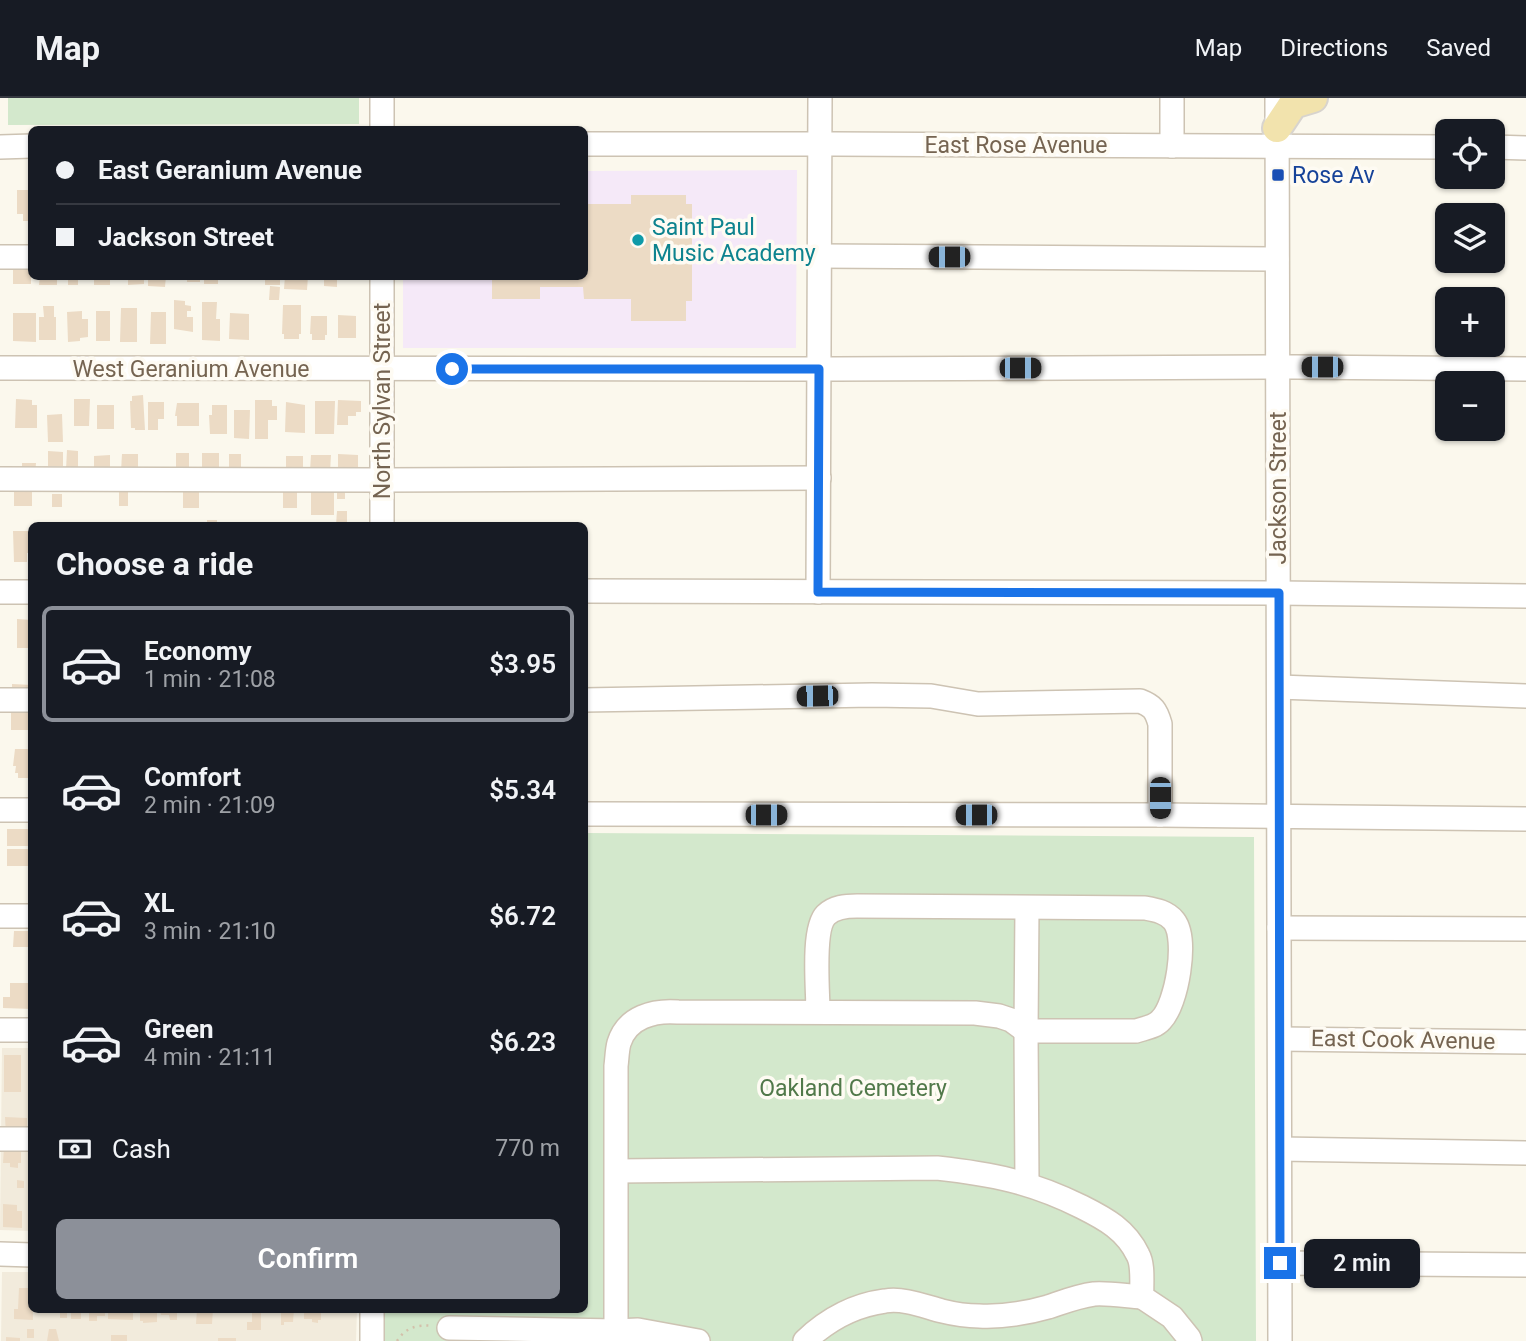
<!DOCTYPE html>
<meta charset="utf-8">
<style>
:root{--surface:#171b24;--page:#20242c;--text:#f1f3f6;--muted:#9ea1a6;--line:#363941;--accent:#8c9099}
body{margin:0;font-family:Roboto,sans-serif;background:var(--page);color:var(--text);height:100vh;display:flex;flex-direction:column;font-size:26px;white-space:nowrap}
*{box-sizing:border-box;margin:0}
p{font-size:23px;color:var(--muted)}
.icon{flex:none;width:38px;height:38px;fill:none;stroke:currentColor;stroke-width:2;stroke-linecap:round;stroke-linejoin:round}
.map{position:relative;flex:1;overflow:hidden}
.drawer{position:absolute;left:28px;top:424px;width:560px;height:791px;display:flex;flex-direction:column;background:var(--surface);border-radius:10px;box-shadow:0 2px 5px #0004}
.drawer>*{flex:none}
.banner{position:absolute;left:28px;top:28px;width:560px;height:154px;border-radius:10px;box-shadow:0 2px 5px #0004;display:grid;align-content:center;height:154px;padding:0 28px;background:var(--surface)}
.fabs{position:absolute;left:1435px;top:21px;display:grid;gap:14px}
.fabs a{display:grid;place-items:center;width:70px;height:70px;border-radius:10px;background:var(--surface);box-shadow:0 2px 5px #0004;font-size:35px}
.end{position:absolute;width:32px;height:32px;margin:-16px;border:9px solid #1a73e8;background:#fff;box-shadow:0 0 0 4px #fff}
.from{border-radius:50%}
.bubble{position:absolute;height:49px;border-radius:10px;background:var(--surface);box-shadow:0 2px 5px #0004;font-size:23px;font-weight:600;line-height:49px;text-align:center}
.car{position:absolute;width:21px;height:42px;margin:-21px -10px;border-radius:9px;box-shadow:0 0 5px 2px #0007;background:linear-gradient(#222 24%,#8ab4d8 0 40%,#222 0 76%,#8ab4d8 0 86%,#222 0)}
.banner b{display:flex;align-items:center;gap:24px;height:66px;font-size:26px}
.banner b+b{border-top:2px solid var(--line)}
.banner i{width:18px;height:18px;background:var(--text)}
ul{padding:0;list-style:none}
li{display:flex;align-items:center;gap:21px;height:116px;margin:0 14px 10px;padding:0 14px;border:4px solid transparent;border-radius:10px}
li div{flex:1}
li b{display:block;font-size:26px}
li em{font-style:normal;font-weight:600}
li.selected{border-color:var(--accent)}
li>.icon{width:63px;height:63px;stroke-width:1.5}
h2{padding:0 28px;font-size:32px;line-height:84px}
.pay{display:flex;align-items:center;gap:18px;height:77px;padding:0 28px;font-size:26px}
.pay p{margin-inline-start:auto}
.primary-button{display:flex;gap:14px;margin-top:auto;padding:14px 28px}
.primary-button a{flex:1;height:80px;border-radius:10px;background:var(--accent);color:#fff;font-size:28px;font-weight:600;line-height:80px;text-align:center}
header{display:flex;align-items:center;gap:42px;box-sizing:border-box;height:98px;padding:0 35px;background:var(--surface);border-bottom:2px solid var(--line)}
header strong{font-size:33px}
nav{display:flex;gap:38px;margin-inline-start:auto;font-size:24px}
.map>svg:first-child{display:block}
.residential{fill:#f2ebdc}
.education{fill:#f5e9f8}
.green{fill:#d3e8cc}
.building{fill:#ecdbc5}
.lines{fill:none;stroke-linecap:round;stroke-linejoin:round}
.minor-casing{stroke:#cdc3b3;stroke-width:26}
.major-casing{stroke:#d8d4ce;stroke-width:32}
.path{stroke:#d3c0aa;stroke-width:2.5;stroke-dasharray:2 5;stroke-linecap:butt}
.minor{stroke:#fff;stroke-width:23}
.major{stroke:#f2e3ad;stroke-width:28}
.route{stroke:#1a73e8;stroke-width:9}
.transit-dot{fill:#1a4fb4;stroke:#fefbf3;stroke-width:2.5}
.culture-dot{fill:#0f9aa8;stroke:#fefbf3;stroke-width:2.5}
.labels{text-anchor:middle;dominant-baseline:central;stroke-width:7;stroke-linejoin:round;paint-order:stroke}
.street-label{font-size:23px;fill:#756451;stroke:#fefbf3}
.transit-label{font-size:23px;fill:#164399;stroke:#fefbf3;text-anchor:start}
.culture-label{font-size:23px;fill:#0d838f;stroke:#fefbf3;text-anchor:start}
.park-label{font-size:23px;fill:#51794a;stroke:#fefbf3}
</style>
<header>
<strong>Map</strong>
<nav><a>Map</a><a>Directions</a><a>Saved</a></nav>
</header>
<div class="map">
<svg width="1526" height="1243" viewBox="0 0 1526 1243">
<rect width="100%" height="100%" fill="#fbf8ed"/>
<g class="residential">
<path d="M 2,950 L 31,950 L 31,1133 L 0,1132 Z"/>
<path d="M 2,1174 L 31,1174 L 32,1211 L 357,1211 L 356,1243 L 1,1243 Z"/>
</g>
<path class="education" d="M 797,72 L 796,250 L 403,250 L 403,179 L 584,178 L 585,73 Z"/>
<g class="green">
<path d="M 8,0 L 359,0 L 359,26 L 8,27 Z"/>
<path d="M 585,735 L 1254,739 L 1256,1243 L 380,1243 L 380,1211 L 584,1211 Z"/>
</g>
<g class="building">
<path d="M 17,92 L 32,92 L 31,123 L 23,123 L 23,116 L 17,116 Z"/>
<path d="M 631,97 L 686,97 L 686,106 L 692,106 L 692,203 L 686,203 L 686,223 L 631,223 L 631,201 L 584,201 L 583,189 L 540,189 L 540,201 L 492,201 L 492,178 L 584,178 L 584,106 L 631,106 Z"/>
<rect x="13" y="170" width="18" height="16"/>
<path d="M 40,178 L 57,178 L 57,187 L 39,187 Z"/>
<rect x="68" y="178" width="10" height="9"/>
<rect x="94" y="178" width="16" height="9"/>
<path d="M 128,178 L 144,178 L 144,186 L 128,187 Z"/>
<path d="M 148,178 L 166,178 L 165,189 L 148,188 Z"/>
<rect x="187" y="178" width="13" height="6"/>
<rect x="204" y="178" width="14" height="8"/>
<rect x="265" y="178" width="15" height="9"/>
<path d="M 285,178 L 308,178 L 307,192 L 284,191 Z"/>
<path d="M 324,178 L 337,178 L 337,189 L 324,188 Z"/>
<path d="M 270,188 L 280,189 L 279,202 L 269,202 Z"/>
<path d="M 174,202 L 185,203 L 185,207 L 191,208 L 191,213 L 187,213 L 187,219 L 193,219 L 193,234 L 174,231 Z"/>
<path d="M 202,204 L 217,204 L 216,221 L 220,221 L 220,243 L 202,242 Z"/>
<path d="M 283,207 L 301,207 L 301,236 L 299,236 L 299,241 L 284,241 L 284,236 L 282,236 Z"/>
<path d="M 43,208 L 54,208 L 54,219 L 56,219 L 56,242 L 39,242 L 39,219 L 44,219 Z"/>
<path d="M 121,210 L 137,210 L 137,244 L 120,244 Z"/>
<path d="M 82,213 L 82,221 L 88,221 L 88,239 L 80,240 L 80,243 L 68,244 L 67,214 Z"/>
<rect x="96" y="213" width="14" height="30"/>
<path d="M 151,214 L 166,214 L 166,246 L 150,246 Z"/>
<path d="M 13,215 L 36,215 L 36,244 L 13,243 Z"/>
<path d="M 230,215 L 249,216 L 249,242 L 229,241 Z"/>
<path d="M 338,217 L 356,218 L 356,240 L 338,240 Z"/>
<path d="M 311,218 L 327,218 L 327,237 L 325,237 L 325,242 L 312,242 L 312,236 L 310,236 Z"/>
<path d="M 143,297 L 145,332 L 135,332 L 135,330 L 131,330 L 130,303 L 132,303 L 132,298 Z"/>
<path d="M 16,301 L 32,302 L 32,307 L 37,307 L 37,330 L 15,330 Z"/>
<path d="M 74,301 L 90,301 L 89,328 L 74,328 Z"/>
<path d="M 255,302 L 272,302 L 272,308 L 277,308 L 277,322 L 268,322 L 268,341 L 255,341 Z"/>
<path d="M 338,302 L 361,303 L 361,314 L 356,314 L 356,318 L 348,318 L 348,327 L 337,327 Z"/>
<path d="M 315,303 L 335,303 L 334,336 L 315,336 Z"/>
<path d="M 148,304 L 164,304 L 164,321 L 158,321 L 158,332 L 148,332 Z"/>
<path d="M 286,304 L 305,307 L 305,335 L 285,334 Z"/>
<path d="M 177,305 L 199,305 L 199,328 L 177,328 L 177,318 L 175,318 Z"/>
<rect x="97" y="307" width="17" height="24"/>
<path d="M 212,307 L 227,307 L 227,336 L 210,336 L 209,317 L 212,317 Z"/>
<path d="M 234,312 L 250,312 L 249,341 L 234,340 Z"/>
<path d="M 62,316 L 63,344 L 48,344 L 47,317 Z"/>
<path d="M 67,352 L 78,353 L 78,372 L 66,372 Z"/>
<path d="M 48,353 L 63,354 L 63,368 L 48,368 Z"/>
<rect x="176" y="355" width="13" height="18"/>
<rect x="202" y="355" width="17" height="16"/>
<path d="M 122,356 L 138,356 L 138,373 L 121,373 Z"/>
<rect x="229" y="356" width="12" height="16"/>
<path d="M 338,356 L 358,357 L 358,374 L 338,374 Z"/>
<path d="M 110,357 L 110,373 L 94,373 L 94,358 Z"/>
<path d="M 311,357 L 331,357 L 330,374 L 310,373 Z"/>
<rect x="286" y="358" width="17" height="16"/>
<path d="M 22,365 L 36,365 L 35,377 L 22,376 Z"/>
<rect x="14" y="390" width="18" height="18"/>
<rect x="183" y="392" width="16" height="18"/>
<rect x="283" y="392" width="14" height="18"/>
<rect x="119" y="393" width="9" height="15"/>
<rect x="311" y="394" width="23" height="23"/>
<rect x="337" y="394" width="8" height="7"/>
<rect x="52" y="396" width="10" height="13"/>
<path d="M 337,413 L 347,413 L 347,427 L 336,427 Z"/>
<rect x="207" y="422" width="10" height="5"/>
<path d="M 13,433 L 29,433 L 30,455 L 27,455 L 27,464 L 14,464 Z"/>
<path d="M 17,521 L 32,522 L 32,550 L 17,550 Z"/>
<path d="M 12,586 L 32,587 L 32,599 L 12,599 Z"/>
<rect x="11" y="611" width="21" height="21"/>
<path d="M 15,651 L 32,651 L 32,680 L 18,680 L 18,675 L 15,675 L 16,668 L 13,668 Z"/>
<rect x="7" y="731" width="25" height="17"/>
<rect x="7" y="751" width="25" height="17"/>
<path d="M 14,833 L 32,833 L 32,849 L 13,849 Z"/>
<path d="M 10,885 L 32,885 L 32,911 L 3,910 L 3,899 L 10,899 Z"/>
<rect x="4" y="957" width="17" height="37"/>
<path d="M 5,1019 L 27,1020 L 27,1037 L 6,1037 Z"/>
<path d="M 4,1049 L 21,1049 L 21,1065 L 18,1065 L 18,1070 L 10,1069 L 10,1065 L 3,1065 Z"/>
<path d="M 17,1082 L 24,1083 L 24,1090 L 17,1090 Z"/>
<rect x="28" y="1100" width="4" height="29"/>
<path d="M 3,1106 L 17,1107 L 17,1113 L 22,1113 L 22,1130 L 3,1129 Z"/>
<path d="M 19,1190 L 32,1190 L 33,1222 L 14,1221 L 14,1211 L 18,1211 Z"/>
<rect x="60" y="1211" width="7" height="9"/>
<rect x="71" y="1211" width="10" height="10"/>
<path d="M 89,1211 L 105,1211 L 105,1218 L 97,1218 L 97,1223 L 89,1223 Z"/>
<path d="M 108,1211 L 133,1211 L 133,1222 L 108,1221 Z"/>
<path d="M 140,1211 L 157,1211 L 157,1224 L 143,1225 L 143,1223 L 140,1223 Z"/>
<path d="M 160,1211 L 177,1211 L 177,1222 L 170,1222 L 169,1217 L 161,1217 Z"/>
<path d="M 197,1211 L 213,1211 L 212,1226 L 196,1226 Z"/>
<path d="M 252,1211 L 261,1211 L 261,1232 L 247,1232 L 247,1224 L 252,1224 Z"/>
<path d="M 281,1211 L 294,1211 L 293,1224 L 284,1224 L 284,1227 L 281,1227 Z"/>
<path d="M 304,1211 L 321,1211 L 321,1222 L 318,1222 L 318,1225 L 312,1224 L 312,1221 L 304,1221 Z"/>
<rect x="27" y="1231" width="7" height="9"/>
<path d="M 49,1231 L 56,1231 L 59,1243 L 47,1243 Z"/>
<rect x="111" y="1237" width="16" height="6"/>
<path d="M 6,1239 L 20,1240 L 20,1243 L 6,1243 Z"/>
<rect x="218" y="1240" width="18" height="3"/>
</g>
<g class="lines">
<defs>
<g id="minor">
<path d="M 382,0 L 382,32"/>
<path d="M 1172,0 L 1172,48"/>
<path d="M 1277,0 L 1280,1243"/>
<path d="M 584,46 L 835,46 L 1447,49"/>
<path d="M 0,49 L 32,48"/>
<path d="M 1493,49 L 1526,50"/>
<path d="M 819,158 L 1277,161"/>
<path d="M 0,159 L 32,159"/>
<path d="M 382,178 L 382,427"/>
<path d="M 0,270 L 835,271 L 1296,269 L 1526,271"/>
<path d="M 0,381 L 382,382 L 819,380"/>
<path d="M 584,493 L 1278,495 L 1526,498"/>
<path d="M 0,494 L 32,494"/>
<path d="M 818,494 L 820,0"/>
<path d="M 1279,589 L 1526,598"/>
<path d="M 0,602 L 32,602"/>
<path d="M 584,602 L 872,597 L 931,598 L 978,606 L 1140,603 C 1153,608 1156,612 1160,626 L 1160,717"/>
<path d="M 0,712 L 32,712"/>
<path d="M 584,716 L 1160,717 L 1526,721"/>
<path d="M 1027,810 L 1026,933 L 1027,1086"/>
<path d="M 0,818 L 32,818"/>
<path d="M 1279,830 L 1526,831"/>
<path d="M 0,932 L 32,932"/>
<path d="M 1280,941 L 1526,944"/>
<path d="M 0,1041 L 32,1041"/>
<path d="M 1280,1051 L 1526,1055"/>
<path d="M 617,1073 L 937,1070 C 992,1076 1032,1084 1082,1109 C 1106,1121 1126,1132 1138,1157 C 1144,1168 1141,1187 1142,1199 L 1172,1219 L 1189,1240 L 1190,1243"/>
<path d="M 0,1156 L 32,1157"/>
<path d="M 1280,1165 L 1526,1167"/>
<path d="M 372,1211 L 372,1243"/>
<path d="M 449,1230 L 616,1233 L 638,1232 L 698,1243"/>
<path d="M 616,1243 L 616,968 C 617,961 617,952 619,945 C 627,919 654,912 678,914 L 975,915 L 999,918 L 1011,922 L 1026,933 L 1136,933 C 1145,930 1155,929 1161,922 C 1177,906 1188,841 1174,823 C 1167,814 1156,812 1145,810 L 857,808 C 846,808 834,809 826,817 C 812,831 818,892 818,914"/>
<path d="M 805,1243 C 827,1222 855,1207 885,1203 C 904,1200 923,1208 942,1213 C 954,1216 967,1218 979,1218 C 1001,1219 1027,1215 1048,1209 C 1063,1204 1078,1198 1094,1196 C 1109,1195 1126,1198 1142,1199"/>
</g>
<path id="major" d="M 1277,30 L 1293,6 L 1313,0"/>
</defs>
<use href="#minor" class="minor-casing"/>
<use href="#major" class="major-casing"/>
<path class="path" d="M 397,1243 C 405,1230 417,1226 433,1228"/>
<use href="#minor" class="minor"/>
<use href="#major" class="major"/>
</g>
<g class="lines">
<path class="route" d="M 452,271 L 819,271 L 818,494 L 1279,495 L 1280,1165"/>
</g>
<rect class="transit-dot" x="1271" y="70" width="14" height="14" rx="3.5"/>
<circle class="culture-dot" cx="638" cy="142" r="7"/>
<g class="labels">
<g class="street-label">
<text x="1016" y="47">East Rose Avenue</text>
<text x="191" y="271">West Geranium Avenue</text>
<text transform="translate(382 303) rotate(-90)">North Sylvan Street</text>
<text transform="translate(1278 390) rotate(-90)">Jackson Street</text>
<text transform="translate(1403 942) rotate(1)">East Cook Avenue</text>
</g>
<g class="transit-label">
<text x="1292" y="77">Rose Av</text>
</g>
<g class="culture-label">
<text x="652" y="129">Saint Paul<tspan x="652" dy="26">Music Academy</tspan></text>
</g>
<g class="park-label">
<text x="853" y="990">Oakland Cemetery</text>
</g>
</g>
</svg>
<div class="fabs">
<a><svg class="icon" aria-label="locate" viewBox="0 0 24 24"><circle cx="12" cy="12" r="6"/><path d="M12 2v4M12 18v4M2 12h4M18 12h4"/></svg></a>
<a><svg class="icon" aria-label="layers" viewBox="0 0 24 24"><path d="M12 4l9 5-9 5-9-5zM3 14l9 5 9-5"/></svg></a>
<a>+</a>
<a>−</a>
</div>
<i class="end from" style="left:452px;top:271px"></i>
<i class="end" style="left:1280px;top:1165px"></i>
<div class="bubble" style="left:1304px;top:1141px;width:116px">2 min</div>
<i class="car" style="left:949px;top:159px;rotate:270deg"></i>
<i class="car" style="left:1322px;top:269px;rotate:270deg"></i>
<i class="car" style="left:1020px;top:270px;rotate:90deg"></i>
<i class="car" style="left:817px;top:598px;rotate:269deg"></i>
<i class="car" style="left:1160px;top:700px;rotate:180deg"></i>
<i class="car" style="left:766px;top:717px;rotate:90deg"></i>
<i class="car" style="left:976px;top:717px;rotate:270deg"></i>
<div class="banner">
<b><i class="from"></i>East Geranium Avenue</b>
<b><i></i>Jackson Street</b>
</div>
<section class="drawer">
<h2>Choose a ride</h2>
<ul>
<li class="selected"><svg class="icon" aria-label="car" viewBox="0 0 24 24"><path d="M5 17H2v-5l4-1 3-4h7l3 4 3 1v5h-3M9 17h6M6 11h13"/><circle cx="7" cy="17" r="2"/><circle cx="17" cy="17" r="2"/></svg><div><b>Economy</b><p>1 min · 21:08</p></div><em>$3.95</em></li>
<li><svg class="icon" aria-label="car" viewBox="0 0 24 24"><path d="M5 17H2v-5l4-1 3-4h7l3 4 3 1v5h-3M9 17h6M6 11h13"/><circle cx="7" cy="17" r="2"/><circle cx="17" cy="17" r="2"/></svg><div><b>Comfort</b><p>2 min · 21:09</p></div><em>$5.34</em></li>
<li><svg class="icon" aria-label="car" viewBox="0 0 24 24"><path d="M5 17H2v-5l4-1 3-4h7l3 4 3 1v5h-3M9 17h6M6 11h13"/><circle cx="7" cy="17" r="2"/><circle cx="17" cy="17" r="2"/></svg><div><b>XL</b><p>3 min · 21:10</p></div><em>$6.72</em></li>
<li><svg class="icon" aria-label="car" viewBox="0 0 24 24"><path d="M5 17H2v-5l4-1 3-4h7l3 4 3 1v5h-3M9 17h6M6 11h13"/><circle cx="7" cy="17" r="2"/><circle cx="17" cy="17" r="2"/></svg><div><b>Green</b><p>4 min · 21:11</p></div><em>$6.23</em></li>
</ul>
<div class="pay"><svg class="icon" aria-label="cash" viewBox="0 0 24 24"><path d="M3 7h18v10H3z"/><circle cx="12" cy="12" r="2"/></svg>Cash<p>770 m</p></div>
<div class="primary-button"><a>Confirm</a></div>
</section>
</div>
